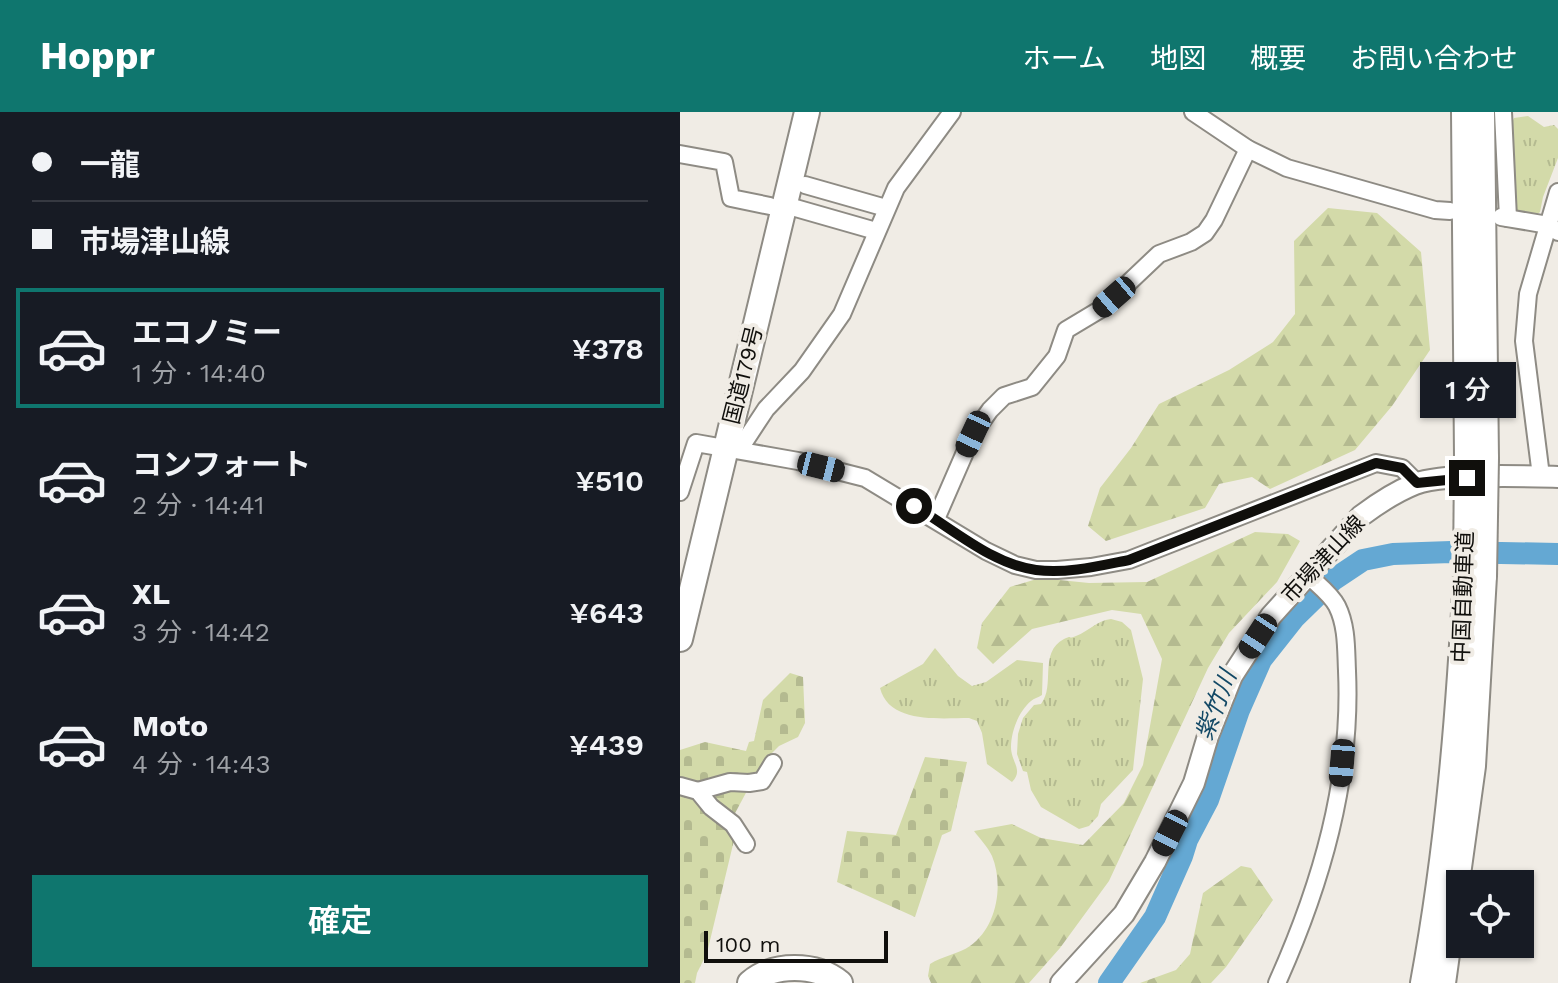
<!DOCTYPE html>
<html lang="ja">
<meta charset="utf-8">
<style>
:root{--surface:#171b24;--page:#20242c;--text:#f1f3f6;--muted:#9ea1a6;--line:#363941;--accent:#0f766e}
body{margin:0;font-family:"Work Sans","Noto Sans JP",sans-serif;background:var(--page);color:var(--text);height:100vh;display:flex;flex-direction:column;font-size:30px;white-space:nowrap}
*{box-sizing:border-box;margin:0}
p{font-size:26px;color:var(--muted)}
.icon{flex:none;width:44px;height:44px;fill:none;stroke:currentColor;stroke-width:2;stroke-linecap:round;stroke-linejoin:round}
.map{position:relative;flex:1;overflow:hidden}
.sheet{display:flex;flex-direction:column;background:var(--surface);width:680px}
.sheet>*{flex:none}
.guide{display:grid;align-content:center;height:176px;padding:0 32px;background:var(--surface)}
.buttons{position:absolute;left:766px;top:758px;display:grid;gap:16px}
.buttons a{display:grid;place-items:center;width:88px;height:88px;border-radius:0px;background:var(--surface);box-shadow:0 2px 6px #0004;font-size:40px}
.scale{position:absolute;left:24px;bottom:20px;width:184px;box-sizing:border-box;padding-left:8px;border:4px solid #100f0c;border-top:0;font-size:22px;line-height:28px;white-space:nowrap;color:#100f0c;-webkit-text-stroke:6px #f0ece5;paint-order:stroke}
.end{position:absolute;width:36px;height:36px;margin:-18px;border:10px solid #100f0c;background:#fff;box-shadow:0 0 0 4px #fff}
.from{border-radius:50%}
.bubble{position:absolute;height:56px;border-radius:0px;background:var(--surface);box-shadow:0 2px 6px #0004;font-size:26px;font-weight:600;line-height:56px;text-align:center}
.car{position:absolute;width:24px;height:48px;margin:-24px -12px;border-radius:10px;box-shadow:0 0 6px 2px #0007;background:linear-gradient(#222 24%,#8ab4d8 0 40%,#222 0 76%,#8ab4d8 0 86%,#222 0)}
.guide b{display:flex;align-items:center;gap:28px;height:76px;font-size:30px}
.guide b+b{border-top:2px solid var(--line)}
.guide i{width:20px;height:20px;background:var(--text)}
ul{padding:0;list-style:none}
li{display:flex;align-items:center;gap:24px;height:120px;margin:0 16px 12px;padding:0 16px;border:4px solid transparent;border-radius:0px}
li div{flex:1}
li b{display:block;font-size:30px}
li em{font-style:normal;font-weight:600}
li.selected{border-color:var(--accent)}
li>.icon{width:72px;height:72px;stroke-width:1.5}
.cta{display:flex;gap:16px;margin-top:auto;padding:16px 32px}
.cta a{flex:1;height:92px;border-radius:0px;background:var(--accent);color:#fff;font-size:32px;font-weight:600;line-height:92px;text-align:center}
header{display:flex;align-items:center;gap:48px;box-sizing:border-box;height:112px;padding:0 40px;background:var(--accent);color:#fff}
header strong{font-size:38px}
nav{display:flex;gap:44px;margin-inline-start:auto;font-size:28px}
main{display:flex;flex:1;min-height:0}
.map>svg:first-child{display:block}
.grass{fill:url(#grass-tufts)}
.forest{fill:url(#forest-firs)}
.cemetery{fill:url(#cemetery-stones)}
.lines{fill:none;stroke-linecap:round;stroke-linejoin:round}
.river{stroke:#64a8d3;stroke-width:22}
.minor-casing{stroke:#8e8b84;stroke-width:20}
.major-casing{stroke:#8e8b84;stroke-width:24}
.highway-casing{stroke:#8e8b84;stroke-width:28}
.minor{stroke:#fff;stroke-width:16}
.major{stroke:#fff;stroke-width:20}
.highway{stroke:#fff;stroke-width:24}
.highway-bridge-casing{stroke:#8e8b84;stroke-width:28;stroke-linecap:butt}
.highway-bridge{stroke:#fff;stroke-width:24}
.route{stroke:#100f0c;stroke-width:10}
.labels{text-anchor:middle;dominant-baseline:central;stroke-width:8;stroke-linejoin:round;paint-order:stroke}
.street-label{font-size:22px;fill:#100f0c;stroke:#f0ece5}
.water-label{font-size:24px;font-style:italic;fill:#134966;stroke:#f0ece5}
</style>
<header>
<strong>Hoppr</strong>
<nav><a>ホーム</a><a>地図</a><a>概要</a><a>お問い合わせ</a></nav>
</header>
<main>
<section class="sheet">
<div class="guide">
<b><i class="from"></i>一龍</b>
<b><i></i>市場津山線</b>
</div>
<ul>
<li class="selected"><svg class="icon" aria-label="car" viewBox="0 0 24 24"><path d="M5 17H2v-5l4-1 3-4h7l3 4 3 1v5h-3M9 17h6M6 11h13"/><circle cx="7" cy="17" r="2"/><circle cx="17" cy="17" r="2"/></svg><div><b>エコノミー</b><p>1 分 · 14:40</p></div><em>¥378</em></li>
<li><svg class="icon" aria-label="car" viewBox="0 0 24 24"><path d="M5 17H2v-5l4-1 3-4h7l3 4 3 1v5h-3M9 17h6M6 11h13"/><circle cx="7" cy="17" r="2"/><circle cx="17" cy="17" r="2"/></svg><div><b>コンフォート</b><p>2 分 · 14:41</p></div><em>¥510</em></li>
<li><svg class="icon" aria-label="car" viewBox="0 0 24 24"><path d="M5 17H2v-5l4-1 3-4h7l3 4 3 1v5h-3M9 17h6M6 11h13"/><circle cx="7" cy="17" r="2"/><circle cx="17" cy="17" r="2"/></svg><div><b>XL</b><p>3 分 · 14:42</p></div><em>¥643</em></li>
<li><svg class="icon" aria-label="car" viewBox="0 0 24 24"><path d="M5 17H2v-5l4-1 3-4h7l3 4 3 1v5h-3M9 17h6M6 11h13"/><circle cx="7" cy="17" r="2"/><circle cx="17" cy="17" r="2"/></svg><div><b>Moto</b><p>4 分 · 14:43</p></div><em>¥439</em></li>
</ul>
<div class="cta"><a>確定</a></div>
</section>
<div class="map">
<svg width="878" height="871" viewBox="0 0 878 871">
<defs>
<pattern id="grass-tufts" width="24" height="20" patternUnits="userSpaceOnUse" patternTransform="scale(2)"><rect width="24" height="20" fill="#d3daa9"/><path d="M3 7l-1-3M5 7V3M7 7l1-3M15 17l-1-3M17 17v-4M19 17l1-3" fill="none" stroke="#b4ba90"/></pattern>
<pattern id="forest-firs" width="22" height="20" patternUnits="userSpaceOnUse" patternTransform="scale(2)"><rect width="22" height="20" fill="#d3daa9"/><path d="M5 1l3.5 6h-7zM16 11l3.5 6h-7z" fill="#b4ba90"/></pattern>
<pattern id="cemetery-stones" width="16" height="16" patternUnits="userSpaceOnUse" patternTransform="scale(2)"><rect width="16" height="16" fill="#d3daa9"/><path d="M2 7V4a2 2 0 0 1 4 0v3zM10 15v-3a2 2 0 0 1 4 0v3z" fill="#b4ba90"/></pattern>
</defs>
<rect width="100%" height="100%" fill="#f0ece5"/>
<g class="grass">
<path d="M 848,4 L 864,15 L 874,13 L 878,17 L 878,46 L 863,85 L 860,100 L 855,104 L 838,103 L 834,98 L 831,13 L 834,6 Z"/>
<path d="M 431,507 L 442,510 L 451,518 L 463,567 L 454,648 L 453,658 L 421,692 L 418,704 L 409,714 L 399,717 L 361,695 L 351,678 L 347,660 L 343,659 L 337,642 L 338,622 L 343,606 L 354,593 L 361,592 C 376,573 358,541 384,527 C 394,522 386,528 396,524 C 409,519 416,509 431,507 Z"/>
<path d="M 255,536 L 278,564 L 292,574 L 306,570 L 337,548 L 363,551 L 362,583 C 358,586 354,586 351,589 C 339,599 331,619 331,635 C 331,650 344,658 332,670 L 307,652 L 302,621 L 297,609 L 289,606 C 260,606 209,612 200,576 L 243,552 Z"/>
</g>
<g class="forest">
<path d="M 648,96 L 697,101 L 741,140 L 750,238 L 712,294 L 675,338 L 590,377 L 572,365 L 539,372 L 525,396 L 426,429 L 408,414 L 420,376 L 451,336 L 479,292 L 549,258 L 593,230 L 615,202 L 614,129 Z"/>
<path d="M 575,420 L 608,422 L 620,429 L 597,470 L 549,521 L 528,556 L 429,769 L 380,836 L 349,871 L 251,871 L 248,864 L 250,852 C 262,844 279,842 290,834 C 317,815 324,773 312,744 C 308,735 299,726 294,719 L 332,712 L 361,726 L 403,733 L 444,691 L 463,653 L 482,547 L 461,502 L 432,498 L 352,517 L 313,552 L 297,536 L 302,511 L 330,475 L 360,466 L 409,471 L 467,470 Z"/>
<path d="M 561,754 L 571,756 L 593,788 L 546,855 L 531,871 L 460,871 L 496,858 L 510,842 L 523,781 Z"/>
</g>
<g class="cemetery">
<path d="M 110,561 L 123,565 L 125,611 L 118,625 L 99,634 L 83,650 L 77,664 L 21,674 L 0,668 L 0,638 L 25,630 L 66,639 L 69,630 L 74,629 L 83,588 Z"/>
<path d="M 245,645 L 287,650 L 271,719 L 262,723 L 235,805 L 157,770 L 167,719 L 216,723 Z"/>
<path d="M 51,673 L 68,677 L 53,705 L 26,681 Z"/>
<path d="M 15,680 L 56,720 L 27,841 L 17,861 L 15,871 L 0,871 L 0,681 Z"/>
</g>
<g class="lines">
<path class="river" d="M 429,871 L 475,805 L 502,744 L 507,728 L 528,688 L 559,598 L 581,548 L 615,505 L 653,468 L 683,448 L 713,442 L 771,440 L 878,442"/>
<defs>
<g id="minor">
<path d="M 513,0 L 568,37 L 607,56 L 755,98 L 770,99"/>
<path d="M 823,0 L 828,106"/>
<path d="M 0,42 L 44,50 L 51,86 L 90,94"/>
<path d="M 125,73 L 206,96"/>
<path d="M 105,93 L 196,119"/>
<path d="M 821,105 L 868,113 L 878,120"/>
<path d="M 59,338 L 86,297 L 122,259 L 162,202 L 216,76 L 272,0"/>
<path d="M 861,364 L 844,229 L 848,182 L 878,80"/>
<path d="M 0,380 L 16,331 L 118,349 L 185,366 L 306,439 L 335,453 L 356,458 L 377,458 L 411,455 L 449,448 L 696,351 L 722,356 L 737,371"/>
<path d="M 256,407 L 293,322 L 310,298 L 324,284 L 352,275 L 377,244 L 386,218 L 421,197 L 479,142 L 511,130 L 525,121 L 534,108 L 568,37"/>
<path d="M 0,674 L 18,679 L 31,695 L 53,712 L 66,732"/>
<path d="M 18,679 L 50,670 L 69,671 L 82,669 L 93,651"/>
<path d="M 597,871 C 641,773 672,668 667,559 C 666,537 667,514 657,494 C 651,482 637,472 628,463"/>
</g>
<path id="major" d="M 381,871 L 444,802 L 475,750 L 514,671 L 528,624 L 552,564 L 591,504 L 681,404 C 697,392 715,380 735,372 C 764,361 844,364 878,365"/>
<g id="highway">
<path d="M 784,0 L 787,345"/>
<path d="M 802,0 L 806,346"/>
<path d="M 0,527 L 127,0"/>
<path d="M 70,871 C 93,851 136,851 160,871"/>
<path d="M 743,871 C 768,736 779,600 786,463"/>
<path d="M 763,871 L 793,654 L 804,464"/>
</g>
</defs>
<use href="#minor" class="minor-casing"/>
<use href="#major" class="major-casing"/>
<use href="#highway" class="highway-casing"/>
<use href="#minor" class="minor"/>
<use href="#major" class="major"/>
<use href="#highway" class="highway"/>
<defs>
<g id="highway-bridge">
<path d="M 786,463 L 787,345"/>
<path d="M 804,464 L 806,346"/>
</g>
</defs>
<use href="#highway-bridge" class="highway-bridge-casing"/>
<use href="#highway-bridge" class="highway-bridge"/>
</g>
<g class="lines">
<path class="route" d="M 234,394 C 272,416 311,452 356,458 C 387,462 419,454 449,448 L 696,351 L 722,356 L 737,371 L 787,366"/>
</g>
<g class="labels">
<g class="street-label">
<text transform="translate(63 263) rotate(-76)">国道179号</text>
<text transform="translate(643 447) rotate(-47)">市場津山線</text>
<text transform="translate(783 485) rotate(-88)">中国自動車道</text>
</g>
<g class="water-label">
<text transform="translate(536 593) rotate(-69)">紫竹川</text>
</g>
</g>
</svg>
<div class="buttons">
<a><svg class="icon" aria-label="locate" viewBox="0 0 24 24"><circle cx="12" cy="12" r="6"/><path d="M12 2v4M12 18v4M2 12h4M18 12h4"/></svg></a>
</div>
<div class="scale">100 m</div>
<i class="end from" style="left:234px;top:394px"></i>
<i class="end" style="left:787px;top:366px"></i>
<div class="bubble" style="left:740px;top:250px;width:96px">1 分</div>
<i class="car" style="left:434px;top:185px;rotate:229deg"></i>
<i class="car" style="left:293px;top:322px;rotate:205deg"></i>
<i class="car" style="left:141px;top:355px;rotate:104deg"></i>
<i class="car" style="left:578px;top:524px;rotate:213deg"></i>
<i class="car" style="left:662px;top:651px;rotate:185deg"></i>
<i class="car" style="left:490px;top:721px;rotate:207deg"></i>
</div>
</main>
